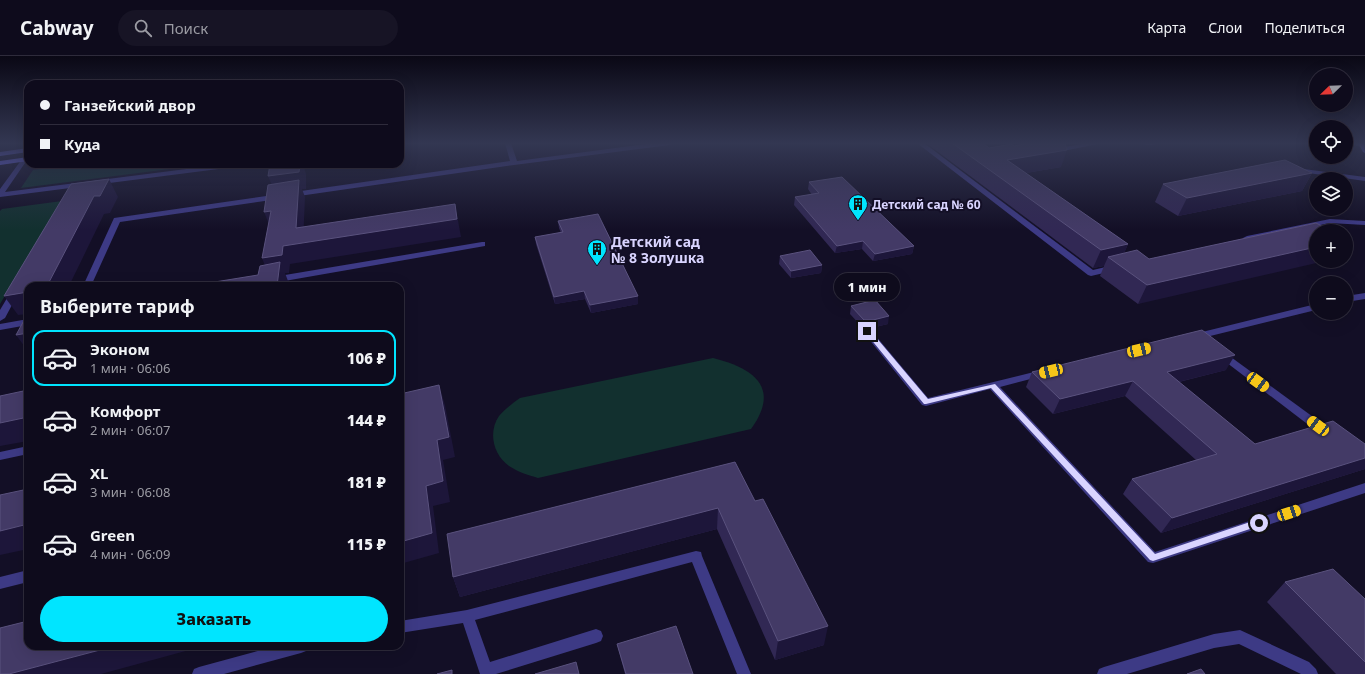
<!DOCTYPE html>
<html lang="ru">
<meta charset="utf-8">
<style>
:root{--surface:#0e0b1c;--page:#171425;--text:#f1f3f6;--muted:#9b9ba3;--line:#2e2b3b;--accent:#00e5ff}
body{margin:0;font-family:"Noto Sans",sans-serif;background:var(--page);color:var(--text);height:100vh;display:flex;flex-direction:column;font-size:15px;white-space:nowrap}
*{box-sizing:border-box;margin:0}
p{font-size:13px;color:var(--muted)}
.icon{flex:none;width:22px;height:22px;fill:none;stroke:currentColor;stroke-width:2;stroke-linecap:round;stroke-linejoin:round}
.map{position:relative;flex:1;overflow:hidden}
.details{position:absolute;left:24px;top:226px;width:380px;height:368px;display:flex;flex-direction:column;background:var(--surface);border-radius:12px;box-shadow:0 4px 16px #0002,0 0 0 1px var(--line)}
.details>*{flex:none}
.hud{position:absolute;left:24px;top:24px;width:380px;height:88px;border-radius:12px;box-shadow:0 4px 16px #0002,0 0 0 1px var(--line);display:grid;align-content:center;height:88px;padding:0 16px;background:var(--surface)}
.needle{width:26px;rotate:247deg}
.fabs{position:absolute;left:1309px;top:12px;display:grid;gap:8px}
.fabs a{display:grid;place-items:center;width:44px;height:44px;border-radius:50%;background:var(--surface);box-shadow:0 4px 16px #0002,0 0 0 1px var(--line);font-size:20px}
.end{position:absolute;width:18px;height:18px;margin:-9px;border:5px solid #d9d4ff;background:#111;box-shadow:0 0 0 2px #111}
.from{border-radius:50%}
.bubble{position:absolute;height:28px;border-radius:14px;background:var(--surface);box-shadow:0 4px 16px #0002,0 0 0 1px var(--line);font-size:13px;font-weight:800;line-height:28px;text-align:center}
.car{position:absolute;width:12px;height:24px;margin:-12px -6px;border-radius:5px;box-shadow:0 0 3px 1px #0007;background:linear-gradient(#f5c518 24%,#345 0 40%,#f5c518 0 76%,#345 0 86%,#f5c518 0)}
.hud b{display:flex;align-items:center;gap:14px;height:38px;font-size:15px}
.hud b+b{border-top:1px solid var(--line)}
.hud i{width:10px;height:10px;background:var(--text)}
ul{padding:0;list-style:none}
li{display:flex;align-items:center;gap:12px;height:56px;margin:0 8px 6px;padding:0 8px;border:2px solid transparent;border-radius:12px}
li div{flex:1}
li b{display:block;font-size:15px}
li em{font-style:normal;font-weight:800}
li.selected{border-color:var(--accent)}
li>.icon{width:36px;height:36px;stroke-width:1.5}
h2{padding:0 16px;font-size:18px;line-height:48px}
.primary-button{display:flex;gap:8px;margin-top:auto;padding:8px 16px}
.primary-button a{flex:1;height:46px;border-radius:24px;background:var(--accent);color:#111;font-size:16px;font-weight:800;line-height:46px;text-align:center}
header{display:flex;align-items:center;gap:24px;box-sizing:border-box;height:56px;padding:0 20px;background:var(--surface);border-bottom:1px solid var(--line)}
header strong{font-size:19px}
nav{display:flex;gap:22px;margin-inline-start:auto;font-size:14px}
.search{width:280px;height:36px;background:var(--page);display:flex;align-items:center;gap:10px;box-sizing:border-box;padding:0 14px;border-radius:22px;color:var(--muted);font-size:15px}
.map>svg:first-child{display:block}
.green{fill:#12302f}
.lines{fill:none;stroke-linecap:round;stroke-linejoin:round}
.lane{fill:#3d3a85;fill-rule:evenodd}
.street{fill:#3d3a85;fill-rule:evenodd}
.secondary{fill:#6f6bff;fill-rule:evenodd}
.wall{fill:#312854}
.shaded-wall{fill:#1d163a}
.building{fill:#433a66;stroke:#5a527e}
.route{fill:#d9d4ff}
.labels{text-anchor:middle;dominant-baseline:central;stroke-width:4;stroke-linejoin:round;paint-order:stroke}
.far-poi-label{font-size:12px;font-weight:bold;fill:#d9d4ff;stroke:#130f26;text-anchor:start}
.poi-label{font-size:14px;font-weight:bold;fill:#d9d4ff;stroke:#130f26;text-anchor:start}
</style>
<header>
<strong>Cabway</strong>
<div class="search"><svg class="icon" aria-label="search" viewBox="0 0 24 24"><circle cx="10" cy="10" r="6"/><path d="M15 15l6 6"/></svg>Поиск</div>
<nav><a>Карта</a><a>Слои</a><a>Поделиться</a></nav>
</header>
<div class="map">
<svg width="1365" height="618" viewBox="0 0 1365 618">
<rect width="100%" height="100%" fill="#130f26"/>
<g class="green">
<path d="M 79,108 L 209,108 L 21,132 L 33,114 Z"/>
<path d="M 62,145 L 0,248 L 0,155 L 2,153 Z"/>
<path d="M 713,302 C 754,312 781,332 751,373 L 538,422 C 528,419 518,416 509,410 C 493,399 488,376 499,360 C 505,353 513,347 520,342 Z"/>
</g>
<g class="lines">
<g class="lane">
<path d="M 505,87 L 511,87 L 517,105 L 653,87 L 673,87 L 670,89 L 514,109 L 120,166 L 91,230 L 83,230 L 114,162 L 510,105 Z"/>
<path d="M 917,87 L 924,87 L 1093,214 L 1114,209 L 1118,212 L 1117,214 L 1091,220 L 1088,219 Z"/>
<path d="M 1087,87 L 1103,87 L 1053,97 L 1050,95 L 1053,93 Z"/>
<path d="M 1141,87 L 1158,87 C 1154,90 1145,90 1141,87 Z"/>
<path d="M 1347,87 L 1363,88 L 1365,88 L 1365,92 Z"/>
<path d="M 1296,112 L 1365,121 L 1365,125 L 1294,115 L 1294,113 Z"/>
<path d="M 1330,163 L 1365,165 L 1365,169 L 1330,167 L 1247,184 L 1243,182 L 1247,180 Z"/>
<path d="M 482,186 L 485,186 L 485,190 L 273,227 L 269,224 L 273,221 Z"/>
<path d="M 16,231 L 20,234 L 5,262 L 0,265 L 0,254 L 13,232 Z"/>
<path d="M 1365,237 L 1365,243 L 1346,246 L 1346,240 Z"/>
<path d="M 1316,248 L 1316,254 L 1194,284 L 1189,281 L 1194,278 Z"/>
<path d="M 28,263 L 28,269 L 0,274 L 0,268 Z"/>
<path d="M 867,272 L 870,273 L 928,342 L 1042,314 L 1046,315 L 1047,317 L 1046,319 L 1000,331 L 1155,496 L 1365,427 L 1365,437 L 1153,507 L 1148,506 L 990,333 L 926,350 L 922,349 L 864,277 L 862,275 L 864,273 Z"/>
<path d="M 1221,295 L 1224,296 L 1331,374 L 1333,377 L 1331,380 L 1323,380 L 1218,300 L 1216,298 Z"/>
<path d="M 28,390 L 28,398 L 0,404 L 0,396 Z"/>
<path d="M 696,495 L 701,496 L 702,500 L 751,618 L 737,618 L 692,506 L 475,564 L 490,606 L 596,573 L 601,575 L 603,580 L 601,585 L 596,587 L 496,618 L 480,618 L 463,567 L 400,577 L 400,565 L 467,554 Z"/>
<path d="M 28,514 L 28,526 L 0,533 L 0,521 Z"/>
<path d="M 1240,574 L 1309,606 L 1316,613 L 1318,618 L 1301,618 L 1239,588 L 1214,592 L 1127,618 L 1097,618 L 1099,613 L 1104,611 L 1214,578 Z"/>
<path d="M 276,590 L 308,590 L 306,595 L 301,597 L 224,618 L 192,618 L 194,613 L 199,611 Z"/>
</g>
<g class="street">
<path d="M 400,87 L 408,87 L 400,90 Z"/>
<path d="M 24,102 L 27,104 L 5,136 L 226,108 L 245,108 L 242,110 L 0,141 L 0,133 L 22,103 Z"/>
</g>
<g class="secondary">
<path d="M 1358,87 L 1364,87 L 1365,97 L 1363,96 Z"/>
<path d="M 28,92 L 28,96 L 0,100 L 0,96 Z"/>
<path d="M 28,101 L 28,105 L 0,109 L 0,105 Z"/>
</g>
</g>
<g class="wall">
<path d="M 926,87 L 983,87 L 989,92 L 1061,111 L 1026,117 L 1128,188 L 1124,197 L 1149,203 L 1316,167 L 1138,248 L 1100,220 L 1104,210 L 1093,212 Z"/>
<path d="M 1312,117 L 1302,135 L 1178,160 L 1155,146 L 1163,128 Z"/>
<path d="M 809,126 L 914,190 L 912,198 L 873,205 L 862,193 L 835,197 L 794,149 L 795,141 L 812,139 L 808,133 Z"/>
<path d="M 558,165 L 638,240 L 638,248 L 591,257 L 585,243 L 555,248 L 536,188 L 535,181 L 561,177 L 559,172 Z"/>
<path d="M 780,200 L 822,209 L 821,217 L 791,222 L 779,208 Z"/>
<path d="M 851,250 L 888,268 L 871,272 L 863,272 L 850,258 Z"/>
<path d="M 1226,314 L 1179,326 L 1255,388 L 1365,413 L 1161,477 L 1123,438 L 1132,423 L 1196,404 L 1125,340 L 1053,358 L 1026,331 L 1032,316 Z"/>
<path d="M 735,406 L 824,589 L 775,604 L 717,473 L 460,541 L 453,521 Z"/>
<path d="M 1285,526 L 1365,543 L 1365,618 L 1336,618 L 1267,546 Z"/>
<path d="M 617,588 L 693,618 L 625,618 L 618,592 Z"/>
</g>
<g class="shaded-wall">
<path d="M 1067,94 L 1061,111 L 1002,121 L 1007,104 Z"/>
<path d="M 300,108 L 303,108 L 306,118 L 306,133 L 302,133 L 305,141 L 303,187 L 455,148 L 461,181 L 290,208 L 289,217 L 285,217 L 288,225 L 288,230 L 277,230 L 269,220 L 262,202 L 275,137 L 268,120 Z"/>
<path d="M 1312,117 L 1302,135 L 1178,160 L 1187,142 Z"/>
<path d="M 109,123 L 118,141 L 110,157 L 104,158 L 69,230 L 47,230 L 94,140 Z"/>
<path d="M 271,155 L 271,173 L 264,156 Z"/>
<path d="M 863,185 L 862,193 L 835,197 L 837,190 Z"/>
<path d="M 1128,188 L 1120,207 L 1108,201 L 1104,210 L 1093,212 L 1101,194 Z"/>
<path d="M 914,190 L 912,198 L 873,205 L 875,198 Z"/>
<path d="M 1316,191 L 1316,205 L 1325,205 L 1138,248 L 1147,229 Z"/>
<path d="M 822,209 L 821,217 L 791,222 L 791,215 Z"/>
<path d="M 584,235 L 585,243 L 555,248 L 554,241 Z"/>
<path d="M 28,236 L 28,258 L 18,259 L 4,240 Z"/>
<path d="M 638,240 L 638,248 L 591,257 L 590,249 Z"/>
<path d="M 889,260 L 888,268 L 871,272 L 873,264 Z"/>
<path d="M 28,277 L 28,295 L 16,279 Z"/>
<path d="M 1235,299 L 1226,314 L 1158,331 L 1167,316 Z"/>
<path d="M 1133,325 L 1125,340 L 1053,358 L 1060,343 Z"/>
<path d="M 439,329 L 445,349 L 455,401 L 443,404 L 450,446 L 433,450 L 439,497 L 400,508 L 400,486 L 426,430 L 437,384 Z"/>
<path d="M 28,361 L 28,385 L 0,390 L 0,367 Z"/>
<path d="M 1365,402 L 1365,413 L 1161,477 L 1172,462 Z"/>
<path d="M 718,452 L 717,473 L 460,541 L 453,521 Z"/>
<path d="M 28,468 L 28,493 L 0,499 L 0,475 Z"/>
<path d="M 828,570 L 824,589 L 775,604 L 778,585 Z"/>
<path d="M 115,590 L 204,590 L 101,618 L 9,618 Z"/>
</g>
<g class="building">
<path d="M 952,87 L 983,87 L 989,92 L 1012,88 L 1014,90 L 1029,87 L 1065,87 L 1067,94 L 1007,104 L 1128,188 L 1101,194 Z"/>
<path d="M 1285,104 L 1312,117 L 1187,142 L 1163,128 Z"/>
<path d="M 270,108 L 300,108 L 299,116 L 268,120 Z"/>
<path d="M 842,121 L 914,190 L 875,198 L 863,185 L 837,190 L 795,141 L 819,137 L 809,126 Z"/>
<path d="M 109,123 L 100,140 L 94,140 L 47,230 L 28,230 L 28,236 L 4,240 L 71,128 Z"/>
<path d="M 299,124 L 296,172 L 455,148 L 457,163 L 283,190 L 282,199 L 262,202 L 271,155 L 264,156 L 268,129 Z"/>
<path d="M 598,158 L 638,240 L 590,249 L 584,235 L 554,241 L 535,181 L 563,176 L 558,165 Z"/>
<path d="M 1316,167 L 1332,175 L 1316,175 L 1316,191 L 1147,229 L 1108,201 L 1137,194 L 1149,203 Z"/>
<path d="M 810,194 L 822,209 L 791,215 L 780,200 Z"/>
<path d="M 280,206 L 277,230 L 190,230 L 258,219 L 260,210 Z"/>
<path d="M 875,244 L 889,260 L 873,264 L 864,264 L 851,250 Z"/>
<path d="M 28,257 L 28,277 L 16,279 Z"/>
<path d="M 1202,274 L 1235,299 L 1167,316 L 1255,388 L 1333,365 L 1365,388 L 1365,402 L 1172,462 L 1132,423 L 1217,398 L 1133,325 L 1060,343 L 1032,316 Z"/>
<path d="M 439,329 L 449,381 L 437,384 L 443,425 L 426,430 L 432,477 L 400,486 L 400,338 Z"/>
<path d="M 28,334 L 28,361 L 0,367 L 0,340 Z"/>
<path d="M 735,406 L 755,445 L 763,443 L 828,570 L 778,585 L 718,452 L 453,521 L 447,478 Z"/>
<path d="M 28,433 L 28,468 L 0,475 L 0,439 Z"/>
<path d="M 1333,513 L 1365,543 L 1365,606 L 1285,526 Z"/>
<path d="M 28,565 L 28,590 L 115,590 L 9,618 L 0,618 L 0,572 Z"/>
<path d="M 676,570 L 693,618 L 626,618 L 617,588 Z"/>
<path d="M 576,606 L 579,618 L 535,618 Z"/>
<path d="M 1201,613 L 1205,618 L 1187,618 Z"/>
<path d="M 452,614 L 452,618 L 437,618 Z"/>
</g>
<linearGradient id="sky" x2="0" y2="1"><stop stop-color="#0a0815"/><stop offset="0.5" stop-color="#333752"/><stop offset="1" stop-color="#333752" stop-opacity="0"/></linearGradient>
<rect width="1365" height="174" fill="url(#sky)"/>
<path class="route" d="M 865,273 L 869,273 L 928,343 L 995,328 L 1155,498 L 1259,463 L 1263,467 L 1262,469 L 1153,505 L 1150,504 L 991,332 L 926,348 L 924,348 L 865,276 Z"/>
<defs>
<symbol id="building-pin" viewBox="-11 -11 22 30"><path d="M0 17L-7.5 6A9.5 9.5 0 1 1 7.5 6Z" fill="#00e5ff" stroke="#130f26"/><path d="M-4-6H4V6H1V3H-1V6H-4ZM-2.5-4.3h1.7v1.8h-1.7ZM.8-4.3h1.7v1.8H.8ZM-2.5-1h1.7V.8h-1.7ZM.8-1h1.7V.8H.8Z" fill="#111"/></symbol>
</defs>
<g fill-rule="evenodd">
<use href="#building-pin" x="847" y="137" width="22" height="30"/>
<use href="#building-pin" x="586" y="182" width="22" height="30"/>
</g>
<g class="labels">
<g class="far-poi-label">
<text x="872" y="148">Детский сад № 60</text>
</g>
<g class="poi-label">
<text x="611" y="185">Детский сад<tspan x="611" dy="16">№ 8 Золушка</tspan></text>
</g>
</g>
</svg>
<div class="fabs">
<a><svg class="needle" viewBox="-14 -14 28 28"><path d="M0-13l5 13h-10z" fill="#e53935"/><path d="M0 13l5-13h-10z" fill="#9b9ba3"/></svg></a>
<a><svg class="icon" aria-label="locate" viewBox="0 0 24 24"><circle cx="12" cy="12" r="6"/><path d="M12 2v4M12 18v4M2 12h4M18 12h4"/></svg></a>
<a><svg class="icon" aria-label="layers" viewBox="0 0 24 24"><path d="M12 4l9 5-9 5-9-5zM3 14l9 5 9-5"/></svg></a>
<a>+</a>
<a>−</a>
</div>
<i class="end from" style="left:1259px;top:467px"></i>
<i class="end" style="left:867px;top:275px"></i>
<div class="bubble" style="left:834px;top:217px;width:66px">1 мин</div>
<i class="car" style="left:1139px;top:294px;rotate:77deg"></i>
<i class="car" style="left:1051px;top:315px;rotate:257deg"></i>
<i class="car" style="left:1258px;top:326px;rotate:126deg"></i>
<i class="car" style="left:1318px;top:370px;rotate:307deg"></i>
<i class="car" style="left:1289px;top:457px;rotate:72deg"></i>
<div class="hud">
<b><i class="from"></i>Ганзейский двор</b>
<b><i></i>Куда</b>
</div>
<section class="details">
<h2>Выберите тариф</h2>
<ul>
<li class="selected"><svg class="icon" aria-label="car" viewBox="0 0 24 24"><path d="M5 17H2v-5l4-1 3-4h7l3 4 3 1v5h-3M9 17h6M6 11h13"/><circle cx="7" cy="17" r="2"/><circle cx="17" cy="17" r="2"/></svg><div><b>Эконом</b><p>1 мин · 06:06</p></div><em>106 ₽</em></li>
<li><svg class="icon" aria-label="car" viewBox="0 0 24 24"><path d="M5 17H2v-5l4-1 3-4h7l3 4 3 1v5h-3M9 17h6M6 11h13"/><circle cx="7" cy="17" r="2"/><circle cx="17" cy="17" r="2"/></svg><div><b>Комфорт</b><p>2 мин · 06:07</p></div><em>144 ₽</em></li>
<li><svg class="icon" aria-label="car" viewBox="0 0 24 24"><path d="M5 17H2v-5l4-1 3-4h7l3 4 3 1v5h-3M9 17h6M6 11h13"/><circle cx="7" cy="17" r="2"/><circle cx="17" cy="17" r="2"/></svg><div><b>XL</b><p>3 мин · 06:08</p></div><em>181 ₽</em></li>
<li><svg class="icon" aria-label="car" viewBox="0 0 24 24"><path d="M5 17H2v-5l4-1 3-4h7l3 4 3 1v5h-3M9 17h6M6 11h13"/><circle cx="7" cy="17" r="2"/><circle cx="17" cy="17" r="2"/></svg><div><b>Green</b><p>4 мин · 06:09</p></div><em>115 ₽</em></li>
</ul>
<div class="primary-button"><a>Заказать</a></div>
</section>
</div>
